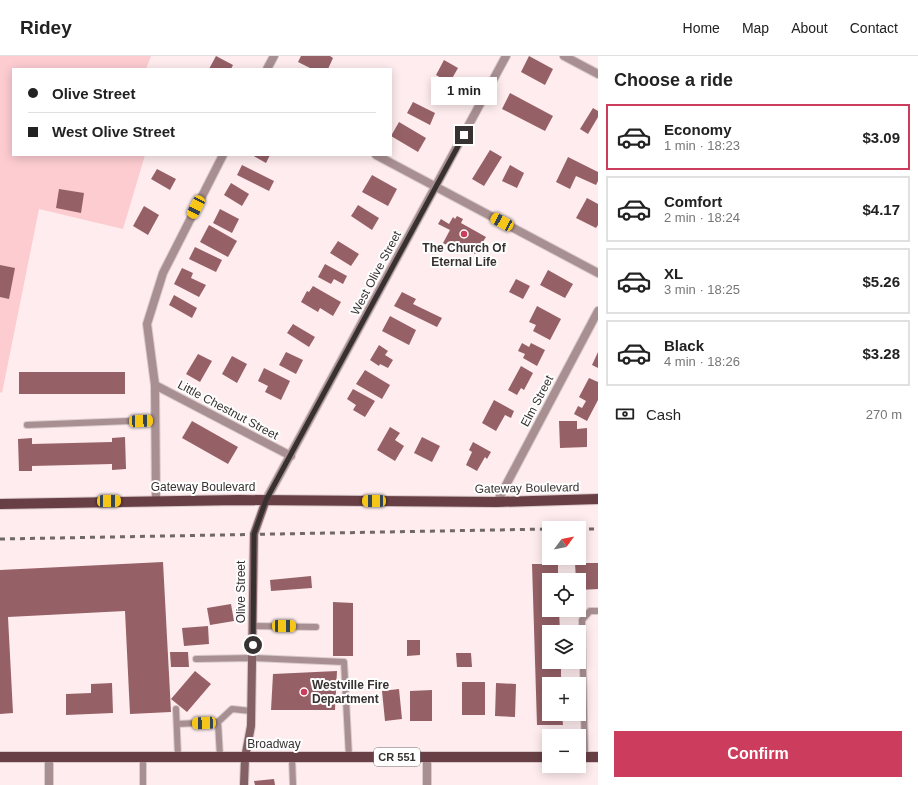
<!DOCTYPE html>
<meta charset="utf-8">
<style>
:root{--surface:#fff;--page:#f2f2f2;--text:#222;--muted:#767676;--line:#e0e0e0;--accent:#cc3c5c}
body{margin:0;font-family:Arial,sans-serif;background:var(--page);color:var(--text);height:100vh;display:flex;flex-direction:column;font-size:15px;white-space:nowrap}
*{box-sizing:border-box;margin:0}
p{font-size:13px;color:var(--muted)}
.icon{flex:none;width:22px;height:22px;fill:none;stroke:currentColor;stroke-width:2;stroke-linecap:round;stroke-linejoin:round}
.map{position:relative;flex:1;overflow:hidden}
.drawer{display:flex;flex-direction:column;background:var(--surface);width:320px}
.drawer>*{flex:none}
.guide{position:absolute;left:12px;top:12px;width:380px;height:88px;border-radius:0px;box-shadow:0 2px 10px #0003;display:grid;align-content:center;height:88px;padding:0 16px;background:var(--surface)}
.needle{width:26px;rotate:58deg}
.tools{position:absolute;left:542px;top:465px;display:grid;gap:8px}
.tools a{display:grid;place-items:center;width:44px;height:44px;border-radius:0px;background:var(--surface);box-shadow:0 2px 10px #0003;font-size:20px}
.end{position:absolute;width:18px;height:18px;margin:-9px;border:5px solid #373131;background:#fff;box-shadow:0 0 0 2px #fff}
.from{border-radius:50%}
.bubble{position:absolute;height:28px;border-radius:0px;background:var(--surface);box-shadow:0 2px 10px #0003;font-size:13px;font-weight:700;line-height:28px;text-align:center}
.car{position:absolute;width:12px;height:24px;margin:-12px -6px;border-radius:5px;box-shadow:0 0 3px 1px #0007;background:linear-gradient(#f5c518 24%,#345 0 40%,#f5c518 0 76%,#345 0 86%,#f5c518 0)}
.guide b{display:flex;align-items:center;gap:14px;height:38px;font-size:15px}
.guide b+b{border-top:1px solid var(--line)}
.guide i{width:10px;height:10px;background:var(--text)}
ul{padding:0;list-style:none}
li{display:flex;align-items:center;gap:12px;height:66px;margin:0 8px 6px;padding:0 8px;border:2px solid var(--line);border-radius:0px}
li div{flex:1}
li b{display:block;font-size:15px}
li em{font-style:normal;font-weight:700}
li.on{border-color:var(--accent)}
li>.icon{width:36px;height:36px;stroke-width:1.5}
h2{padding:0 16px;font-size:18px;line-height:48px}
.pay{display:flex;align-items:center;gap:10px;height:44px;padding:0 16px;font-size:15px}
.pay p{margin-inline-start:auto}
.button{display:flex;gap:8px;margin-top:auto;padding:8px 16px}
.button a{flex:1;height:46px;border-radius:0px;background:var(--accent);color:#fff;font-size:16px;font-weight:700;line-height:46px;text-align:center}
header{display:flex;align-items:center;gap:24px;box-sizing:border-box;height:56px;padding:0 20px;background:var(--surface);border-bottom:1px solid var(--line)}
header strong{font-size:19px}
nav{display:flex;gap:22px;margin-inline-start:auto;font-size:14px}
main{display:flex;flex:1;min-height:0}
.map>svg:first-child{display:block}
.green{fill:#fcccd1}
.building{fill:#956167}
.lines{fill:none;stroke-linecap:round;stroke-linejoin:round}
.lane-casing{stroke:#dacacc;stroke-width:8}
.street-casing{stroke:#dacacc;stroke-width:10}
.secondary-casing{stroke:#dacacc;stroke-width:10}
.primary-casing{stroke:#dacacc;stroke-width:12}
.lane{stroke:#a88f91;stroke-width:6}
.street{stroke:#a88f91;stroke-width:8}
.secondary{stroke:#836063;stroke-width:8}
.primary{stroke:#683f44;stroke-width:10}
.rail{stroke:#706767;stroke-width:3;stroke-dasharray:5 5;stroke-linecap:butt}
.route{stroke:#373131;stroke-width:5}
.poi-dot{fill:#cc3c5c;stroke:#fefefe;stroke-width:1.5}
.labels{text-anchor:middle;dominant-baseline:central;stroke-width:4;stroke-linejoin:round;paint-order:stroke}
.shield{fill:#fefefe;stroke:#736e6e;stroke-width:1}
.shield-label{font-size:11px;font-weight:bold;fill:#373131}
.poi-label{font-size:12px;font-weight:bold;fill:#373131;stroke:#fefefe}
.street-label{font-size:12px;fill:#373131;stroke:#fefefe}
</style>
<header>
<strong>Ridey</strong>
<nav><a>Home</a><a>Map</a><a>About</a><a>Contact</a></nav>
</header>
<main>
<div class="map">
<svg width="598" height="729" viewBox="0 0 598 729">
<rect width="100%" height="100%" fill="#feecee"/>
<path class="green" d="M 0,0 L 151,0 L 146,13 L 13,13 L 13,99 L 145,99 L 123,173 L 39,153 L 2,337 L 0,336 Z"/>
<g class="building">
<path d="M 216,0 L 233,9 L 231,13 L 209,13 Z"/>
<path d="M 301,0 L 330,0 L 333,2 L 328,13 L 312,13 L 298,6 Z"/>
<path d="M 529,0 L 553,13 L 545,29 L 521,16 Z"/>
<path d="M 444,4 L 458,12 L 450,26 L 456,29 L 451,37 L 438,29 L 441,22 L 436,19 Z"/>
<path d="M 510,37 L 553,60 L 545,75 L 502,53 Z"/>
<path d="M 413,46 L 435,57 L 430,69 L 407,57 Z"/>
<path d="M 593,52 L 598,55 L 598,61 L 588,78 L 580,73 Z"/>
<path d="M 399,66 L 426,82 L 418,96 L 391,80 Z"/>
<path d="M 490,94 L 502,101 L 484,130 L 472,123 Z"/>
<path d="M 252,99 L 270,99 L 266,107 Z"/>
<path d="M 568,101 L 598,116 L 598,125 L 596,129 L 576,120 L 570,133 L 556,126 Z"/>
<path d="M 242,109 L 274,125 L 269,135 L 237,119 Z"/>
<path d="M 510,109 L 524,117 L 517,132 L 502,125 Z"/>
<path d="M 157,113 L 176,123 L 170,134 L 151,123 Z"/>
<path d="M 372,119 L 397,133 L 388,150 L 362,136 Z"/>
<path d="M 231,127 L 249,138 L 242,150 L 224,139 Z"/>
<path d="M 59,133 L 84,137 L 81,157 L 56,152 Z"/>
<path d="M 587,142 L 598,148 L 598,169 L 596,172 L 576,162 Z"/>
<path d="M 358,149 L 379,162 L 372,174 L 351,160 Z"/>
<path d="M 144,150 L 159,159 L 148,179 L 133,170 Z"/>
<path d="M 220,153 L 239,163 L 232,177 L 213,167 Z"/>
<path d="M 457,160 L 463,163 L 461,167 L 486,181 L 475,198 L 456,188 L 453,192 L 443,187 L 450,174 L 438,168 L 441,163 L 449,168 L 453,161 L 455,163 Z"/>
<path d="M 209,169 L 237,185 L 228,201 L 200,186 Z"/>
<path d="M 338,185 L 359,198 L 351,210 L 330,197 Z"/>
<path d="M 195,191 L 222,204 L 216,216 L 189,203 Z"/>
<path d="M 325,208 L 347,220 L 343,228 L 334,223 L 331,228 L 318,221 Z"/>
<path d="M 0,209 L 15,212 L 9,243 L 0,241 Z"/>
<path d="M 182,212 L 193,217 L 191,222 L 206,229 L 199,241 L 174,228 Z"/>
<path d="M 548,214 L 573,228 L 565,242 L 540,229 Z"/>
<path d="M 516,223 L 530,230 L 523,243 L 509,236 Z"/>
<path d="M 313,230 L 341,246 L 333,260 L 320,252 L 318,256 L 301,246 L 307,235 L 309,236 Z"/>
<path d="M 402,236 L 416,243 L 413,248 L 442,262 L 437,271 L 394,250 Z"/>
<path d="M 174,239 L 197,252 L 192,262 L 169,249 Z"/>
<path d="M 537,250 L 561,263 L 550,284 L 533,275 L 536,269 L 529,266 Z"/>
<path d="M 390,260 L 416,274 L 409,289 L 382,275 Z"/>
<path d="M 293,268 L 315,281 L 309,291 L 287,277 Z"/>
<path d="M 522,287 L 529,291 L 531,287 L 545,294 L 537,310 L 523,302 L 525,298 L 518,295 Z"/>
<path d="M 379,289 L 388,295 L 385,299 L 393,304 L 388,312 L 380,308 L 379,310 L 370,304 Z"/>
<path d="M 286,296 L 303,304 L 296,318 L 279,309 Z"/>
<path d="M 598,296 L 598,312 L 592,309 Z"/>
<path d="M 198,298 L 212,305 L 200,326 L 186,318 Z"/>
<path d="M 232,300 L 247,308 L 237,327 L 222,318 Z"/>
<path d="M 521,310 L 533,317 L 524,334 L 521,332 L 517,339 L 508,334 Z"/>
<path d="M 264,312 L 290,325 L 281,344 L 265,336 L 268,330 L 258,325 Z"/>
<path d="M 365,314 L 390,329 L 382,343 L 356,328 Z"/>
<rect x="19" y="316" width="106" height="22"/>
<path d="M 589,322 L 598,326 L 598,344 L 587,365 L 574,358 L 578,350 L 582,352 L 586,345 L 579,341 Z"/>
<path d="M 353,333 L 375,345 L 365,361 L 353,354 L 356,349 L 347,343 Z"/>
<path d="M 494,344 L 514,355 L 511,362 L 505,359 L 496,375 L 482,367 Z"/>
<path d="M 192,365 L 238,391 L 228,408 L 182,382 Z"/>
<path d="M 559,365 L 577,365 L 577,373 L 587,372 L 587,391 L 560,392 Z"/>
<path d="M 390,371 L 400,377 L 395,384 L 404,390 L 395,405 L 377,394 Z"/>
<path d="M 125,381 L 126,413 L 112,414 L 112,408 L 32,410 L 32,415 L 19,415 L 18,383 L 32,382 L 32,388 L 112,386 L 112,382 Z"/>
<path d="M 422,381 L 440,390 L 432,406 L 414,397 Z"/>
<path d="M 473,386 L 491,396 L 487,403 L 485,401 L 477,415 L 466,409 L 472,396 L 469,394 Z"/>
<path d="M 163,506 L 171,656 L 130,658 L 125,555 L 8,561 L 13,657 L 0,658 L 0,514 Z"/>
<path d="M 575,507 L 598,507 L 598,533 L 579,534 L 579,524 L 576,524 Z"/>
<path d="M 532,508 L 558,508 L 558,524 L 549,524 L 549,554 L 559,554 L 560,576 L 549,576 L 549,606 L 561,606 L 561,628 L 549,628 L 549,658 L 562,658 L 563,669 L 537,669 Z"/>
<path d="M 311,520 L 312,532 L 271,535 L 270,524 Z"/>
<path d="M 333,546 L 353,547 L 353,600 L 333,600 Z"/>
<path d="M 231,548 L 234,565 L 210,569 L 207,552 Z"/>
<path d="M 208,570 L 209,588 L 184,590 L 182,572 Z"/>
<path d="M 407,584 L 420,584 L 420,599 L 407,600 Z"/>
<path d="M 170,596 L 188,596 L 189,611 L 171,611 Z"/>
<path d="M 456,597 L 471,597 L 472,611 L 457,611 Z"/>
<path d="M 195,615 L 211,628 L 187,656 L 171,643 Z"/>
<path d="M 337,615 L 335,654 L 271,654 L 273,618 Z"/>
<rect x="462" y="626" width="23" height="33"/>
<path d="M 112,627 L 113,657 L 66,659 L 66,638 L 91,637 L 91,628 Z"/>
<path d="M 496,627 L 516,628 L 515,661 L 495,660 Z"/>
<path d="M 399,633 L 402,663 L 385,665 L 382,635 Z"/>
<path d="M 432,634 L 432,665 L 410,665 L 410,635 Z"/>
<path d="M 274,723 L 275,729 L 255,729 L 254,725 Z"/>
</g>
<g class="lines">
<defs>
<g id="lane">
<path d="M 27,369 L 155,364"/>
<path d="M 253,570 L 316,571"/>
<path d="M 196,603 L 252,602 L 344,606 L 349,701"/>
<path d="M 176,653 L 178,701"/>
<path d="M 177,668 L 218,666"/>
<path d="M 143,701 L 143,729"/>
<path d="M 220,701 L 218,666 L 232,653 L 251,655"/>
<path d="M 292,701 L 293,729"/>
<path d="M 585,701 L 582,564 L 590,555 L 598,555"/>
</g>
<g id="street">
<path d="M 564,0 L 598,18"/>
<path d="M 267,13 L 274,0"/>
<path d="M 376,99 L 598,217"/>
<path d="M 155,329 L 291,400"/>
<path d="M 156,444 L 155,329 L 147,268 L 163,217 L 223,99"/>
<path d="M 266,444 L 506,0"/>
<path d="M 497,446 L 598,255"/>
<path d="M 49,701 L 49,729"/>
<path d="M 427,701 L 427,729"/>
</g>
<path id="secondary" d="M 244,729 L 245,702 L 251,670 L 254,478 L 266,444"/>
<g id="primary">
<path d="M 0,448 L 239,444 L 497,446 L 598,443"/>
<path d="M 0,701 L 549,701"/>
<path d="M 579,701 L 598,701"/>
</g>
</defs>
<use href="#lane" class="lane-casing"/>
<use href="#street" class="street-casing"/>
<use href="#secondary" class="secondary-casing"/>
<use href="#primary" class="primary-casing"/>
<use href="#lane" class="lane"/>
<use href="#street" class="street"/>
<use href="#secondary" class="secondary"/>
<use href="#primary" class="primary"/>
<g class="rail">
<path d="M 579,473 L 598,473"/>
<path d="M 0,483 L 549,473"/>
</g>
</g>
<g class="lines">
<path class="route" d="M 253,589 L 254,478 L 266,444 L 464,79"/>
</g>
<g class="poi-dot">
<circle cx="464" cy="178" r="4"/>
<circle cx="304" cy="636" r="4"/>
</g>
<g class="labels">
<rect class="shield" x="374" y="692" width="46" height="18" rx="3"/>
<g class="shield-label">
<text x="397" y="701">CR 551</text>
</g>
<g class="poi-label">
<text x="464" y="192">The Church Of<tspan x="464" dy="14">Eternal Life</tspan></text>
<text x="312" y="629" text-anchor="start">Westville Fire<tspan x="312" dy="14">Department</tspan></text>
</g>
<g class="street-label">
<text transform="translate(376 217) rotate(-62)">West Olive Street</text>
<text transform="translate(537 345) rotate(-62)">Elm Street</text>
<text transform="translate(228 354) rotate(28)">Little Chestnut Street</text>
<text x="203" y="431">Gateway Boulevard</text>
<text transform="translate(527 432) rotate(-1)">Gateway Boulevard</text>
<text transform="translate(241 536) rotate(-90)">Olive Street</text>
<text x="274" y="688">Broadway</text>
</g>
</g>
</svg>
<div class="tools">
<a><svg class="needle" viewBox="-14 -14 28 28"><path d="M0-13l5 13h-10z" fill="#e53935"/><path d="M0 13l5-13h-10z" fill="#767676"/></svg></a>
<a><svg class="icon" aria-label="locate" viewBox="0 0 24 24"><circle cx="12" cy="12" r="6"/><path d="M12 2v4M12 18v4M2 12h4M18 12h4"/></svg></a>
<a><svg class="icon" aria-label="layers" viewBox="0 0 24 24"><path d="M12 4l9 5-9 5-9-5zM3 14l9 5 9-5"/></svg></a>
<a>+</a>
<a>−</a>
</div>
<i class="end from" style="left:253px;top:589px"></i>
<i class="end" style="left:464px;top:79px"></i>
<div class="bubble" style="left:431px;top:21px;width:66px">1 min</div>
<i class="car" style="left:196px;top:151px;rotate:207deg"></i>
<i class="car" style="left:502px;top:166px;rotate:298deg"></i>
<i class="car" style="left:141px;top:365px;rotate:88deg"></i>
<i class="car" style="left:109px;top:445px;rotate:89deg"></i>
<i class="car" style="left:374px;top:445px;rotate:270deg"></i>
<i class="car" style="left:284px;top:570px;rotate:91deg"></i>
<i class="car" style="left:204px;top:667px;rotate:268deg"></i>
<div class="guide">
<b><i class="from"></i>Olive Street</b>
<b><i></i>West Olive Street</b>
</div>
</div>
<section class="drawer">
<h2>Choose a ride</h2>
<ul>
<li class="on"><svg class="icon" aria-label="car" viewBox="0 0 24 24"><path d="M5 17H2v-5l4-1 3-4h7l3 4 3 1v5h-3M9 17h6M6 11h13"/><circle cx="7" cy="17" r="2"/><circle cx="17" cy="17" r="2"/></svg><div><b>Economy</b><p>1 min · 18:23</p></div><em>$3.09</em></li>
<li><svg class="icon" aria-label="car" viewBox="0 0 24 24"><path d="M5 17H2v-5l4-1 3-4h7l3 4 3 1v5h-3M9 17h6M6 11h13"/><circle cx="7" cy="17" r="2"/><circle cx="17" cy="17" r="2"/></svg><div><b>Comfort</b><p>2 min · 18:24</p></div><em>$4.17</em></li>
<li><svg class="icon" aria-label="car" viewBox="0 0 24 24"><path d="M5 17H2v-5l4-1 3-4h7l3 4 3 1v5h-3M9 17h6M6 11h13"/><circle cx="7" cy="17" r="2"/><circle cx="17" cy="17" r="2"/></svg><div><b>XL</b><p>3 min · 18:25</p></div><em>$5.26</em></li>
<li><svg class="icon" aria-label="car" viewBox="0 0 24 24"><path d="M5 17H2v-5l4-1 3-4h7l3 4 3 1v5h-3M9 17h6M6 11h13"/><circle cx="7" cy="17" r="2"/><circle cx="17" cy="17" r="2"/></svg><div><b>Black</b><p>4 min · 18:26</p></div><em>$3.28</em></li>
</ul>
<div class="pay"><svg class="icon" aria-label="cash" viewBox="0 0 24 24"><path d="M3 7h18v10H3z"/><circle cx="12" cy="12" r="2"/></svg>Cash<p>270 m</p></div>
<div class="button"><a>Confirm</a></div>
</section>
</main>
